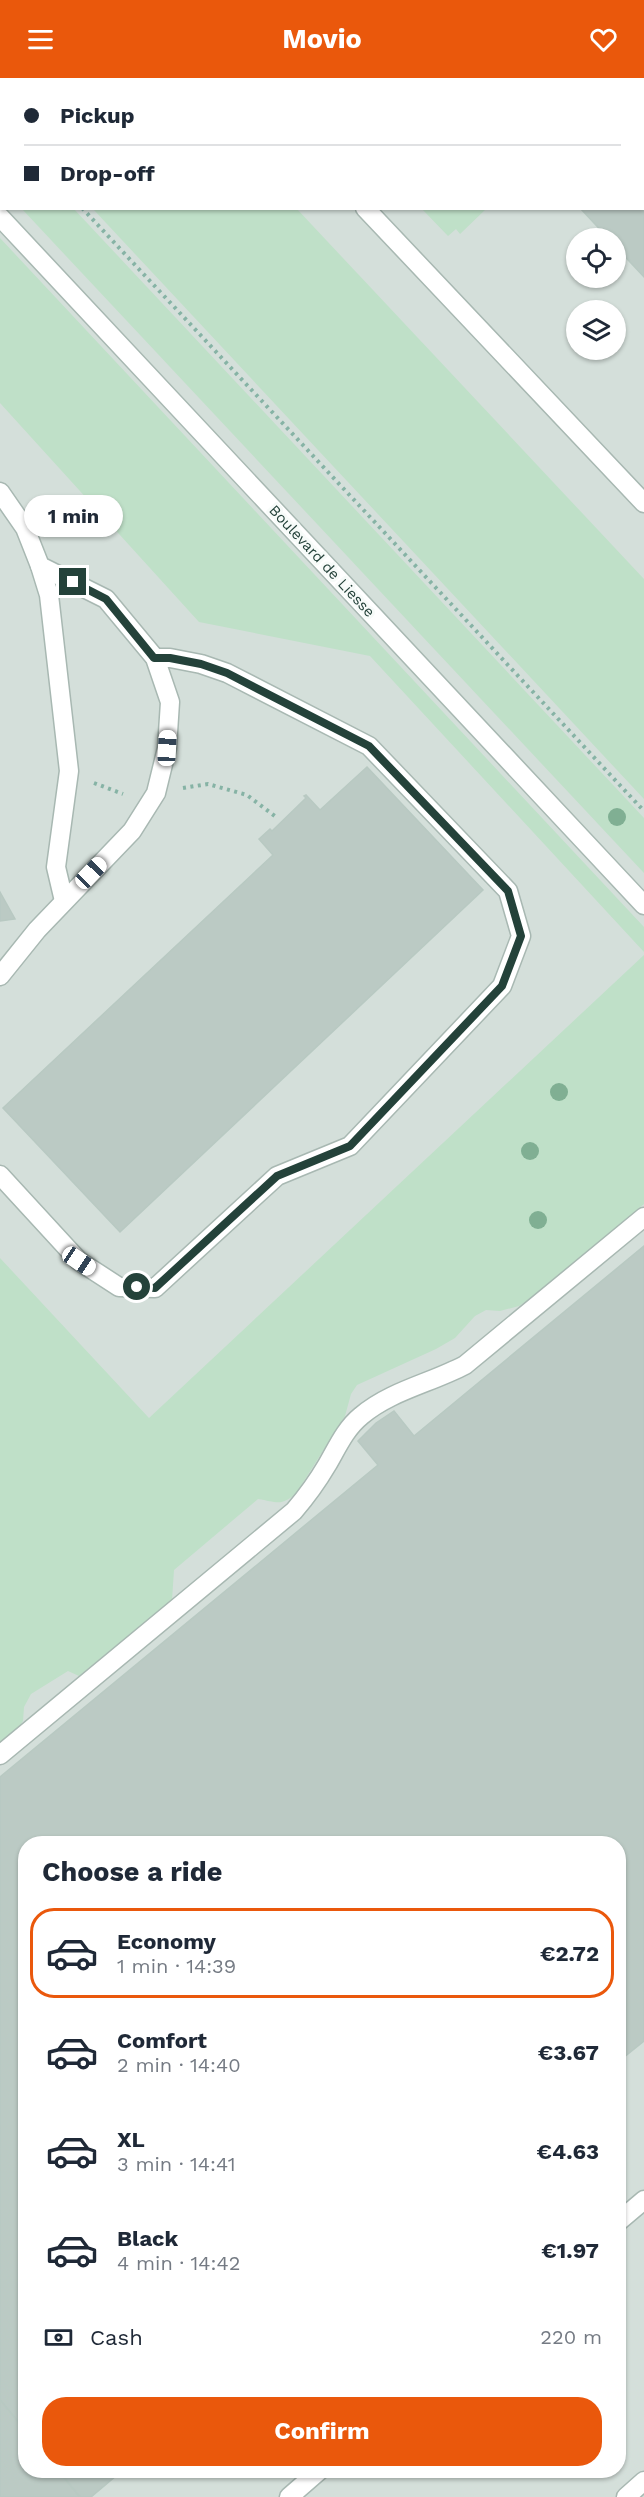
<!DOCTYPE html>
<meta charset="utf-8">
<style>
:root{--surface:#fff;--page:#f2f2f3;--text:#1f2937;--muted:#747a83;--line:#e0e1e3;--accent:#ea580c}
body{margin:0;font-family:"Work Sans",sans-serif;background:var(--page);color:var(--text);height:100vh;display:flex;flex-direction:column;font-size:22px;white-space:nowrap}
*{box-sizing:border-box;margin:0}
p{font-size:20px;color:var(--muted)}
.icon{flex:none;width:33px;height:33px;fill:none;stroke:currentColor;stroke-width:2;stroke-linecap:round;stroke-linejoin:round}
.map{position:relative;flex:1;overflow:hidden}
.panel{position:absolute;left:18px;top:1758px;width:608px;height:642px;display:flex;flex-direction:column;background:var(--surface);border-radius:24px;box-shadow:0 2px 4px #0004}
.panel>*{flex:none}
.hud{position:absolute;left:0px;top:0px;width:645px;height:132px;box-shadow:0 2px 4px #0004;display:grid;align-content:center;height:132px;padding:0 24px;background:var(--surface)}
.buttons{position:absolute;left:566px;top:150px;display:grid;gap:12px}
.buttons a{display:grid;place-items:center;width:60px;height:60px;border-radius:50%;background:var(--surface);box-shadow:0 2px 4px #0004;font-size:30px}
.end{position:absolute;width:27px;height:27px;margin:-14px;border:8px solid #24423a;background:#fff;box-shadow:0 0 0 3px #fff}
.from{border-radius:50%}
.bubble{position:absolute;height:42px;border-radius:21px;background:var(--surface);box-shadow:0 2px 4px #0004;font-size:20px;font-weight:700;line-height:42px;text-align:center}
.car{position:absolute;width:18px;height:36px;margin:-18px -9px;border-radius:8px;box-shadow:0 0 4px 2px #0007;background:linear-gradient(#fff 24%,#345 0 40%,#fff 0 76%,#345 0 86%,#fff 0)}
.hud b{display:flex;align-items:center;gap:21px;height:57px;font-size:22px}
.hud b+b{border-top:2px solid var(--line)}
.hud i{width:15px;height:15px;background:var(--text)}
ul{padding:0;list-style:none}
li{display:flex;align-items:center;gap:18px;height:90px;margin:0 12px 9px;padding:0 12px;border:3px solid transparent;border-radius:24px}
li div{flex:1}
li b{display:block;font-size:22px}
li em{font-style:normal;font-weight:700}
li.selected{border-color:var(--accent)}
li>.icon{width:54px;height:54px;stroke-width:1.5}
h2{padding:0 24px;font-size:27px;line-height:72px}
.pay{display:flex;align-items:center;gap:15px;height:66px;padding:0 24px;font-size:22px}
.pay p{margin-inline-start:auto}
.action{display:flex;gap:12px;margin-top:auto;padding:12px 24px}
.action a{flex:1;height:69px;border-radius:24px;background:var(--accent);color:#fff;font-size:24px;font-weight:700;line-height:69px;text-align:center}
header{display:flex;justify-content:space-between;align-items:center;height:78px;padding:0 24px;background:var(--accent);color:#fff;font-size:27px;font-weight:700}
.map>svg:first-child{display:block}
.built{fill:#d4dfda;fill-rule:evenodd}
.green{fill:#bfe0c8}
.building{fill:#bbcac4;stroke:#b8c9c2;stroke-width:1.5}
.lines{fill:none;stroke-linecap:round;stroke-linejoin:round}
.minor-casing{stroke:#a8b8b2;stroke-width:21}
.path{stroke:#86b3a5;stroke-width:4;stroke-dasharray:3 4.5;stroke-linecap:butt}
.minor{stroke:#fff;stroke-width:18}
.tree{fill:#80af93}
.route{stroke:#24423a;stroke-width:8}
.labels{text-anchor:middle;dominant-baseline:central;stroke-width:6;stroke-linejoin:round;paint-order:stroke}
.street-label{font-size:15px;fill:#24423a;stroke:#f7fbf9}
</style>
<header><svg class="icon" aria-label="menu" viewBox="0 0 24 24"><path d="M4 6h16M4 12h16M4 18h16"/></svg>Movio<svg class="icon" aria-label="heart" viewBox="0 0 24 24"><path d="M12 20l-8-8c-3-5 5-10 8-4 3-6 11-1 8 4z"/></svg></header>
<div class="map">
<svg width="644" height="2419" viewBox="0 0 644 2419">
<rect width="100%" height="100%" fill="#e6efeb"/>
<path class="built" d="M 0,0 L 644,0 L 644,2419 L 0,2419 ZM 2,2 L 644,2 L 644,130 L 2,130 ZM 576,160 L 615,160 L 615,200 L 576,200 ZM 576,232 L 615,232 L 615,272 L 576,272 ZM 26,1766 L 618,1766 L 618,2392 L 26,2392 Z"/>
<g class="green">
<path d="M 0,0 L 175,0 L 176,1 L 2,2 L 1,33 Z"/>
<path d="M 22,131 L 74,131 L 644,740 L 644,795 Z"/>
<path d="M 93,131 L 297,131 L 644,501 L 644,721 Z"/>
<path d="M 422,131 L 486,131 L 460,156 L 456,151 L 448,158 Z"/>
<path d="M 0,160 L 644,849 L 644,874 L 370,578 L 199,544 L 0,325 Z"/>
<path d="M 644,877 L 644,1126 L 537,1216 L 519,1228 L 500,1233 L 486,1232 L 475,1238 L 455,1260 L 436,1271 L 357,1307 L 351,1316 L 345,1338 L 297,1414 C 282,1429 277,1424 258,1421 L 174,1492 L 172,1522 L 79,1598 L 68,1593 L 31,1616 L 24,1629 L 23,1643 L 17,1652 L 0,1665 L 0,1180 L 149,1340 Z"/>
</g>
<g class="building">
<path d="M 596,0 L 644,0 L 644,199 L 615,168 L 615,160 L 608,160 L 580,130 L 644,130 L 644,2 L 595,2 Z"/>
<path d="M 367,689 L 483,812 L 120,1154 L 3,1030 L 273,777 L 259,761 L 270,751 L 272,753 L 306,720 L 304,718 L 306,717 L 320,732 Z"/>
<path d="M 0,814 L 15,841 L 0,843 Z"/>
<path d="M 644,1168 L 644,1963 L 618,1984 L 618,1766 L 26,1766 L 26,2353 L 0,2322 L 0,1699 L 378,1387 L 358,1363 L 376,1345 L 394,1333 L 414,1358 Z"/>
<path d="M 0,2322 L 26,2353 L 26,2392 L 58,2392 L 80,2419 L 0,2419 Z"/>
<path d="M 58,2392 L 123,2392 L 91,2419 L 80,2419 Z"/>
</g>
<g class="lines">
<defs>
<g id="minor">
<path d="M 241,0 L 243,2"/>
<path d="M 365,130 L 644,425"/>
<path d="M 0,139 L 644,827"/>
<path d="M 0,414 L 25,450 L 40,488 L 106,521 L 155,580 L 170,624 L 167,670 L 156,715 L 132,753 L 37,852 L 0,898"/>
<path d="M 40,488 L 49,517 L 69,693 L 56,789 L 64,823"/>
<path d="M 0,1097 L 79,1183 L 119,1209 L 155,1210 L 277,1098 L 350,1068 L 502,908 L 521,858 L 508,813 L 369,668 L 227,595 L 201,586 L 170,580 L 155,580"/>
<path d="M 0,1677 L 294,1433 C 306,1419 317,1404 327,1387 C 337,1370 345,1351 361,1338 C 390,1313 431,1305 465,1287 L 644,1139"/>
<path d="M 618,2144 L 644,2122"/>
<path d="M 289,2419 L 320,2392"/>
<path d="M 626,2419 L 644,2403"/>
</g>
</defs>
<use href="#minor" class="minor-casing"/>
<g class="path">
<path d="M 0,43 L 2,45"/>
<path d="M 82,130 L 644,733"/>
<path d="M 94,705 L 123,716"/>
<path d="M 183,710 L 208,706 L 247,717 L 276,739"/>
</g>
<use href="#minor" class="minor"/>
</g>
<g class="tree">
<circle cx="617" cy="739" r="9"/>
<circle cx="559" cy="1014" r="9"/>
<circle cx="530" cy="1073" r="9"/>
<circle cx="538" cy="1142" r="9"/>
</g>
<g class="lines">
<path class="route" d="M 73,504 L 106,521 L 154,580 L 170,580 L 201,586 L 227,595 L 369,668 L 508,813 L 521,858 L 502,908 L 350,1068 L 277,1098 L 155,1210 L 137,1209"/>
</g>
<g class="labels">
<g class="street-label">
<text transform="translate(322 483) rotate(47)">Boulevard de Liesse</text>
</g>
</g>
</svg>
<div class="buttons">
<a><svg class="icon" aria-label="locate" viewBox="0 0 24 24"><circle cx="12" cy="12" r="6"/><path d="M12 2v4M12 18v4M2 12h4M18 12h4"/></svg></a>
<a><svg class="icon" aria-label="layers" viewBox="0 0 24 24"><path d="M12 4l9 5-9 5-9-5zM3 14l9 5 9-5"/></svg></a>
</div>
<i class="end from" style="left:137px;top:1209px"></i>
<i class="end" style="left:73px;top:504px"></i>
<div class="bubble" style="left:24px;top:417px;width:99px">1 min</div>
<i class="car" style="left:167px;top:670px;rotate:3deg"></i>
<i class="car" style="left:91px;top:795px;rotate:44deg"></i>
<i class="car" style="left:79px;top:1183px;rotate:124deg"></i>
<div class="hud">
<b><i class="from"></i>Pickup</b>
<b><i></i>Drop-off</b>
</div>
<section class="panel">
<h2>Choose a ride</h2>
<ul>
<li class="selected"><svg class="icon" aria-label="car" viewBox="0 0 24 24"><path d="M5 17H2v-5l4-1 3-4h7l3 4 3 1v5h-3M9 17h6M6 11h13"/><circle cx="7" cy="17" r="2"/><circle cx="17" cy="17" r="2"/></svg><div><b>Economy</b><p>1 min · 14:39</p></div><em>€2.72</em></li>
<li><svg class="icon" aria-label="car" viewBox="0 0 24 24"><path d="M5 17H2v-5l4-1 3-4h7l3 4 3 1v5h-3M9 17h6M6 11h13"/><circle cx="7" cy="17" r="2"/><circle cx="17" cy="17" r="2"/></svg><div><b>Comfort</b><p>2 min · 14:40</p></div><em>€3.67</em></li>
<li><svg class="icon" aria-label="car" viewBox="0 0 24 24"><path d="M5 17H2v-5l4-1 3-4h7l3 4 3 1v5h-3M9 17h6M6 11h13"/><circle cx="7" cy="17" r="2"/><circle cx="17" cy="17" r="2"/></svg><div><b>XL</b><p>3 min · 14:41</p></div><em>€4.63</em></li>
<li><svg class="icon" aria-label="car" viewBox="0 0 24 24"><path d="M5 17H2v-5l4-1 3-4h7l3 4 3 1v5h-3M9 17h6M6 11h13"/><circle cx="7" cy="17" r="2"/><circle cx="17" cy="17" r="2"/></svg><div><b>Black</b><p>4 min · 14:42</p></div><em>€1.97</em></li>
</ul>
<div class="pay"><svg class="icon" aria-label="cash" viewBox="0 0 24 24"><path d="M3 7h18v10H3z"/><circle cx="12" cy="12" r="2"/></svg>Cash<p>220 m</p></div>
<div class="action"><a>Confirm</a></div>
</section>
</div>
